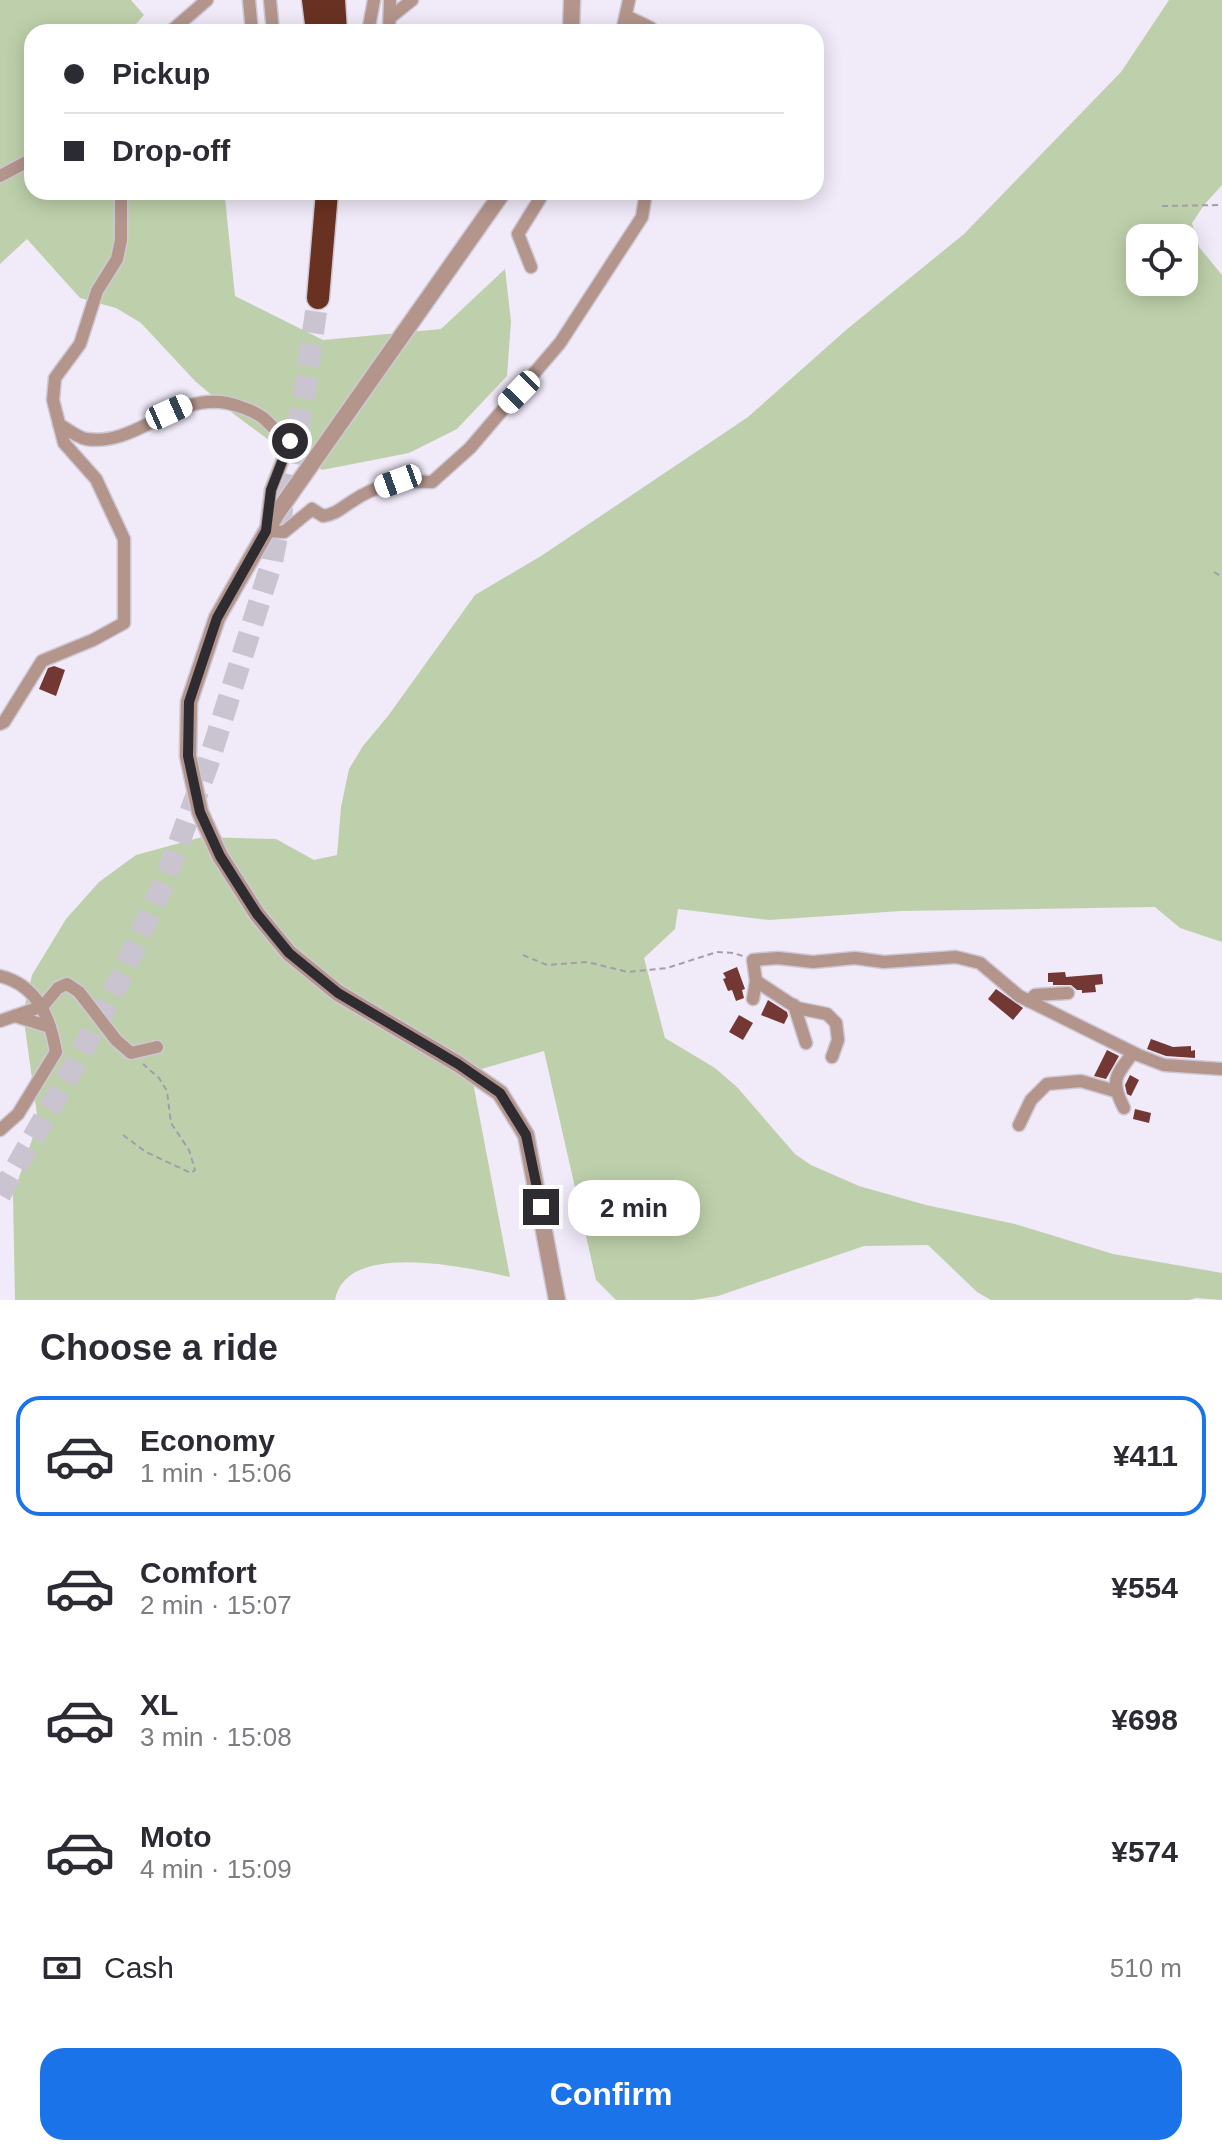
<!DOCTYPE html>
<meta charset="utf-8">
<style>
:root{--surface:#fff;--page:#f7f7f7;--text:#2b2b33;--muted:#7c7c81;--line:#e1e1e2;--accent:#1a73e8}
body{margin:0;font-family:Arial,sans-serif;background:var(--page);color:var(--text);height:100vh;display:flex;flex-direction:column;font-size:30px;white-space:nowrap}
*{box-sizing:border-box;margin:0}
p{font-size:26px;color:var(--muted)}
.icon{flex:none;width:44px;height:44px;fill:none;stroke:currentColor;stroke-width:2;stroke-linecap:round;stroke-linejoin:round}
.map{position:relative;height:1300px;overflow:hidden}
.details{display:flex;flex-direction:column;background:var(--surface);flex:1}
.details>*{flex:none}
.top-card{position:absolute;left:24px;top:24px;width:800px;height:176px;border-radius:24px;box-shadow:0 4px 20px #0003;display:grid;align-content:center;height:176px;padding:0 40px;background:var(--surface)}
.controls{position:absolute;left:1126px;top:224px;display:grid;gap:16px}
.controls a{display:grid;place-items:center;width:72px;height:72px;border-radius:16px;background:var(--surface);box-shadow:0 4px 20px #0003;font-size:40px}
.end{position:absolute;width:36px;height:36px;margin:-18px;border:10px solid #2f2c31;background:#fff;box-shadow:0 0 0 4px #fff}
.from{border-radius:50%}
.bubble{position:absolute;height:56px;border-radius:24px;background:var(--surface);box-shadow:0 4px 20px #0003;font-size:26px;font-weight:700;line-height:56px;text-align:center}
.car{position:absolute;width:24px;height:48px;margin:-24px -12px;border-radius:10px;box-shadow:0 0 6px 2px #0007;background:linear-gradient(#fff 24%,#345 0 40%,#fff 0 76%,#345 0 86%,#fff 0)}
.top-card b{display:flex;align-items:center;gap:28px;height:76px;font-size:30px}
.top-card b+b{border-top:2px solid var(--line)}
.top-card i{width:20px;height:20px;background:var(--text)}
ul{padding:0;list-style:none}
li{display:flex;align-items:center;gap:24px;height:120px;margin:0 16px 12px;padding:0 24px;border:4px solid transparent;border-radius:24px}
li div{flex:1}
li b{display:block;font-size:30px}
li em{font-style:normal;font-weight:700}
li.active{border-color:var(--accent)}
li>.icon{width:72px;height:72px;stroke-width:1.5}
h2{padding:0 40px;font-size:36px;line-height:96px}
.pay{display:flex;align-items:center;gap:20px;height:88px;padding:0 40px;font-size:30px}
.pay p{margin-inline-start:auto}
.action{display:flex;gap:16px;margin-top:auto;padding:16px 40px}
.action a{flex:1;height:92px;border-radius:24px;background:var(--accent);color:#fff;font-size:32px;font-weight:700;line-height:92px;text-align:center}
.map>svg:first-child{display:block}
.green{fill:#bed0ab;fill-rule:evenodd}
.building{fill:#743834}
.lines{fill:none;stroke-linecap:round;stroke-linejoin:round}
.motorway-tunnel{stroke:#cac4d1;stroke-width:22;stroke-dasharray:22 11;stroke-linecap:butt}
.minor-casing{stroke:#cec8d5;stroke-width:15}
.tertiary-casing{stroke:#cec8d5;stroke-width:19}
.motorway-casing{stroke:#cec8d5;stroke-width:25}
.path{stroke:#a29da8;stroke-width:2;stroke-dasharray:6 4;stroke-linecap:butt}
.minor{stroke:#b3958c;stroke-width:12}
.tertiary{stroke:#b3958c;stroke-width:16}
.motorway{stroke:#693121;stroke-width:22}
.route{stroke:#2f2c31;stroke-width:10}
</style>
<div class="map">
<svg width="1222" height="1300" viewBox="0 0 1222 1300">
<rect width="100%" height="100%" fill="#f1eaf9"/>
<g class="green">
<path d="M 0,0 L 131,0 L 144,15 L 129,32 L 32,32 L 32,192 L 231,192 L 225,198 L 235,296 L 323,340 L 441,329 L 505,269 L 511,321 L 507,376 L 457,429 L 409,453 L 322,470 L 273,443 L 235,415 L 195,381 L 141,323 L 116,308 L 80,298 L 27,239 L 0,264 Z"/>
<path d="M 1169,0 L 1222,0 L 1222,185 L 1204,205 L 1192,223 L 1199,247 L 1222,275 L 1222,942 L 1180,928 L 1155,907 L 901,911 L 769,920 L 678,909 L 675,929 L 644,958 L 665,1038 L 715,1068 L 737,1087 L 795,1154 L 811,1165 L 859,1186 L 926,1205 L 1015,1224 L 1113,1254 L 1222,1273 L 1222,1300 L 1196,1298 L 1189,1300 L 991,1300 L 977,1292 L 928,1245 L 864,1246 L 718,1296 L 693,1300 L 616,1300 L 596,1280 L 544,1051 L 471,1072 L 510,1277 C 469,1268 346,1239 335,1300 L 15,1300 L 13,1195 L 38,1122 L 23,1013 L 32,975 L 66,919 L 99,882 L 136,855 L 202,837 L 276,839 L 314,860 L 337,855 L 341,807 L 349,769 L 363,746 L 388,716 L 475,595 L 541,556 L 748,417 L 846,330 L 964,234 L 1121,72 ZM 1140,238 L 1184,238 L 1184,282 L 1140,282 Z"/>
</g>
<g class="building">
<path d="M 54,666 L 65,670 L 56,696 L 39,689 L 48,668 Z"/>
<path d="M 737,967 L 745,989 L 742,990 L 744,998 L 736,1001 L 732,990 L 728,991 L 723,979 L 726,978 L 723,973 Z"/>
<path d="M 1065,972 L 1066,977 L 1102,974 L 1103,984 L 1095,985 L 1096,992 L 1082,993 L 1082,990 L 1077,990 L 1071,985 L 1053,985 L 1053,982 L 1048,982 L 1048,973 Z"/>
<path d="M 996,989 L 1023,1008 L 1013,1020 L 988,999 Z"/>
<path d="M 768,1000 L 787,1012 L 788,1016 L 784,1024 L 761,1015 Z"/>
<path d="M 739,1015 L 753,1023 L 743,1040 L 729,1032 Z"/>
<path d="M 1151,1039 L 1173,1047 L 1191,1046 L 1191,1051 L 1195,1050 L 1195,1058 L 1166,1056 L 1147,1049 Z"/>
<path d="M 1107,1050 L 1119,1056 L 1106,1079 L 1094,1076 Z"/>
<path d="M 1130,1075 L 1139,1080 L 1131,1096 L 1127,1094 L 1125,1085 Z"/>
<path d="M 1135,1109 L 1151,1113 L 1149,1123 L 1133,1119 Z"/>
</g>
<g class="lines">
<path class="motorway-tunnel" d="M 0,1195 L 73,1068 L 120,979 L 166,878 L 208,764 L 272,562 L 304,395 L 318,298"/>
<defs>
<g id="minor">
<path d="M 249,0 L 252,32"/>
<path d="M 270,0 L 273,32"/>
<path d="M 392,16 L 412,0"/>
<path d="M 626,16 L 651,28"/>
<path d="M 170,32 L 207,0"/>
<path d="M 368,32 L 374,0"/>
<path d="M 389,32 L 390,0"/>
<path d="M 622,32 L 629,0"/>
<path d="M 0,176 L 32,159"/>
<path d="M 531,267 L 518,234 L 544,192"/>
<path d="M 59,424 C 67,429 77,437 86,439 C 137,447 173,393 227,403 C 237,405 254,411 262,417 C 272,425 278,435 290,441 L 271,490 L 266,531 L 284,532 L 312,509 L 323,516 C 336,514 340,509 351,502 C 379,483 399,481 432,482 L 470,448 L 560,343 L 642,217 L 646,192"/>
<path d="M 0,724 L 4,722 L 42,661 L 93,640 L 124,623 L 124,539 L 96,479 L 64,443 L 53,400 L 55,378 L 80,344 L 97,291 L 117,259 L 121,240 L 121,192"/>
<path d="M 0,976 C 37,985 50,1017 56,1052 L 18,1114 L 0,1130"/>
<path d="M 756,981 L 797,1008 L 827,1014 L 836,1023 L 838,1040 L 832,1057"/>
<path d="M 753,999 L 756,981 L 753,960 L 778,958 L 813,962 L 855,958 L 884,962 L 956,957 L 980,963 L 1019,996 L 1138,1055 L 1164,1065 L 1222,1069"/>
<path d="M 1029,1001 L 1035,995 L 1068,993"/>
<path d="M 794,1005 L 806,1043"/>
<path d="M 15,1016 L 50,1027"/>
<path d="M 0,1021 L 43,1006 L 58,988 L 67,984 L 79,992 L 116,1040 L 131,1053 L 157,1047"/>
<path d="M 1124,1108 C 1110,1081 1115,1076 1133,1053"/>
<path d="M 1019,1125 L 1031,1100 L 1047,1084 L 1081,1081 L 1115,1091"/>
</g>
<g id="tertiary">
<path d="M 571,32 L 572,0"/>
<path d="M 503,192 L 277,513 L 217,618 L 189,702 L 188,756 L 200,812 L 220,856 L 257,914 L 289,953 L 338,993 L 458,1064 L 500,1093 L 526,1135 L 557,1300"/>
</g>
<g id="motorway">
<path d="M 313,0 L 317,32"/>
<path d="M 334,0 L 336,32"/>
<path d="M 318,298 L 327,192"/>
</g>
</defs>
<use href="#minor" class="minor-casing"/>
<use href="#tertiary" class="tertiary-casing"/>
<use href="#motorway" class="motorway-casing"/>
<g class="path">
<path d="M 1162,206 L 1222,205"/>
<path d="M 1214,572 L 1222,577"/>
<path d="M 523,955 L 547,965 L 587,962 L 628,972 L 667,968 L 717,952 L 733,953 L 743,956"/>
<path d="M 123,1135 L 146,1152 L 191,1173 L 195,1170 L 189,1150 L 171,1123 L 167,1091 L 159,1078 L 143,1064"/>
</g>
<use href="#minor" class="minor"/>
<use href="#tertiary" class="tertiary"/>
<use href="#motorway" class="motorway"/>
</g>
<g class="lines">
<path class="route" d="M 290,441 L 271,490 L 266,531 L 217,618 L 189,702 L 188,756 L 200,812 L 220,856 L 257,914 L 289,953 L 338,993 L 458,1064 L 500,1093 L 526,1135 L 541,1207"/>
</g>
</svg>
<div class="controls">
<a><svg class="icon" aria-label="locate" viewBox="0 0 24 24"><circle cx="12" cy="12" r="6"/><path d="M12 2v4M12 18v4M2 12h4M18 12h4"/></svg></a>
</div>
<i class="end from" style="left:290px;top:441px"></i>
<i class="end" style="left:541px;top:1207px"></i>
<div class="bubble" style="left:568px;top:1180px;width:132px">2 min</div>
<i class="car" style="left:519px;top:392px;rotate:224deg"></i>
<i class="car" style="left:169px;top:412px;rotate:66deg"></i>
<i class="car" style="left:398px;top:481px;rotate:250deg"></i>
<div class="top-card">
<b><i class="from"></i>Pickup</b>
<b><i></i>Drop-off</b>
</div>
</div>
<section class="details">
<h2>Choose a ride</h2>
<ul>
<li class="active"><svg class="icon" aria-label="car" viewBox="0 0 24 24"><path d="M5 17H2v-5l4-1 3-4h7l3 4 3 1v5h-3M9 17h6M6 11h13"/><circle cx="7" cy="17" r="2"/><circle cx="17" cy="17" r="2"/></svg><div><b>Economy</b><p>1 min · 15:06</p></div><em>¥411</em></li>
<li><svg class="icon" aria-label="car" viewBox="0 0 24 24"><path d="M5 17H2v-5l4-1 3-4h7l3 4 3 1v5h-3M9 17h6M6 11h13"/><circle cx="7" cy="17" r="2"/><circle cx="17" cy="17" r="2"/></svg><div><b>Comfort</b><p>2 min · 15:07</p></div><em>¥554</em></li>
<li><svg class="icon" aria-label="car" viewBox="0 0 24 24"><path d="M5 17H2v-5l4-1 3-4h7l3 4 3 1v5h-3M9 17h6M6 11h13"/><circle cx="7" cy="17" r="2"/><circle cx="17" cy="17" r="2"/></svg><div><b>XL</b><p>3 min · 15:08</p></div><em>¥698</em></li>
<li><svg class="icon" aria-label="car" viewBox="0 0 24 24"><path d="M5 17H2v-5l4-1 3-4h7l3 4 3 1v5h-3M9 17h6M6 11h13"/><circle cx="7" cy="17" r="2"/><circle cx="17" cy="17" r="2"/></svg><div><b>Moto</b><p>4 min · 15:09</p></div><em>¥574</em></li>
</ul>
<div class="pay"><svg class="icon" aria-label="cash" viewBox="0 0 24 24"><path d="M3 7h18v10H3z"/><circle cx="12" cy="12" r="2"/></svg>Cash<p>510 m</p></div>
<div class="action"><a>Confirm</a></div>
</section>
